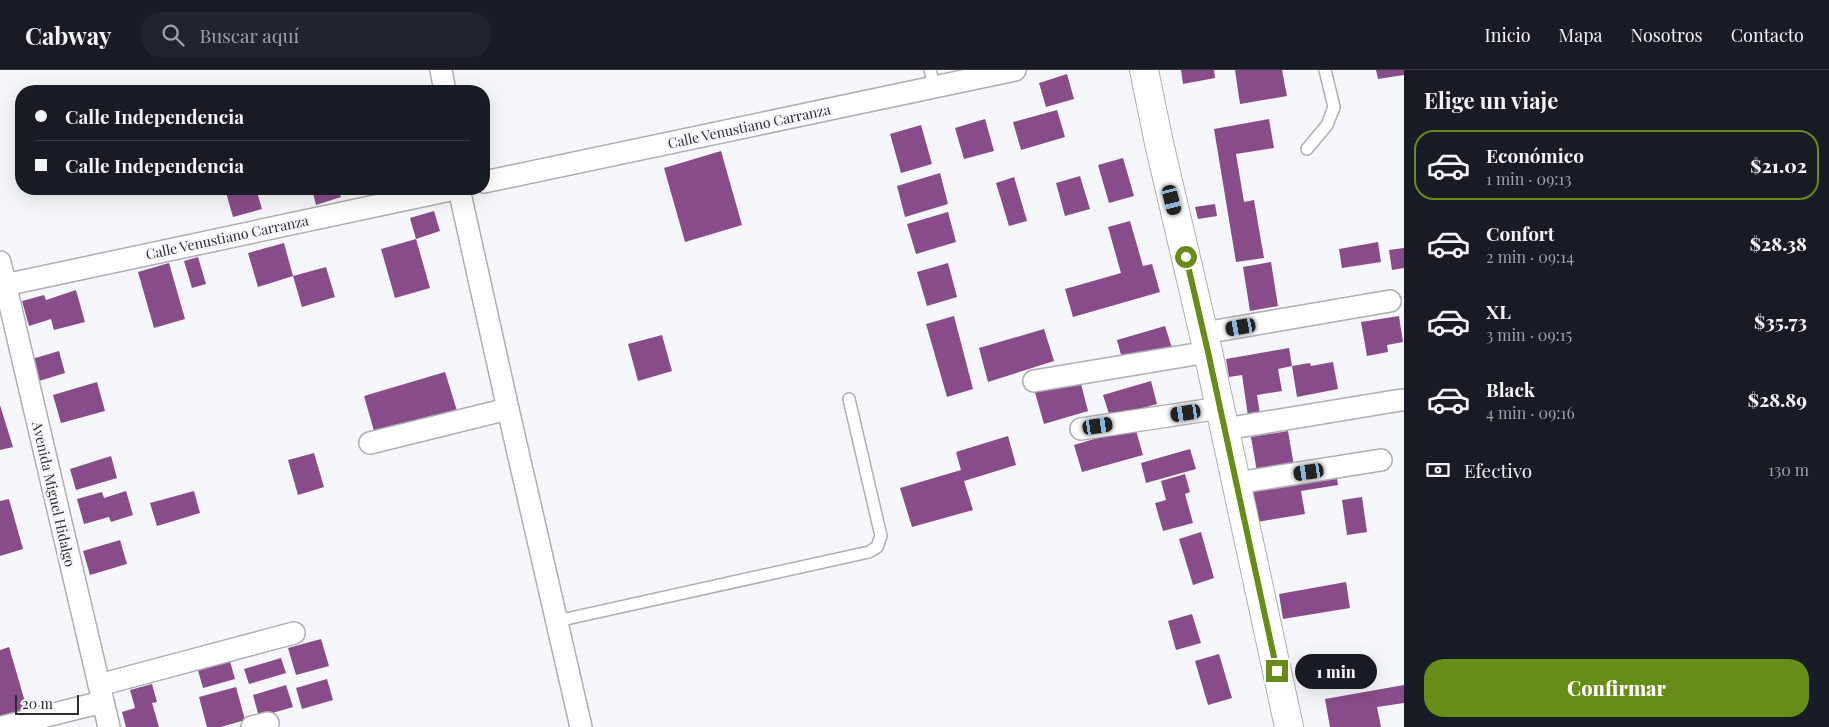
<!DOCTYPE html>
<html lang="es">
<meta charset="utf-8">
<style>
:root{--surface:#171b24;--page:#20242c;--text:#f1f3f6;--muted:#9ea1a6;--line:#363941;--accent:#678d18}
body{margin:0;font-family:"Playfair Display",serif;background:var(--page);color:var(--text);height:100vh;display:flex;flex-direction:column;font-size:19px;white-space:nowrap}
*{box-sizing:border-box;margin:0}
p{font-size:16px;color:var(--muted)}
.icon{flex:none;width:28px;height:28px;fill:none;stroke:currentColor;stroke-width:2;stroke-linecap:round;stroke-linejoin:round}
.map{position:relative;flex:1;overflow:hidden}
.side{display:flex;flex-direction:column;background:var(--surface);width:425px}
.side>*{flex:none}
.guide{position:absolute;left:15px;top:15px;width:475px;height:110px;border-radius:20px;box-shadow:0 5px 20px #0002;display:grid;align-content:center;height:110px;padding:0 20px;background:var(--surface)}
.scale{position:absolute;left:15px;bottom:12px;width:64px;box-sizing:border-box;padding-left:5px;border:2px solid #2c2c2e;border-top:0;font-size:14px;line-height:18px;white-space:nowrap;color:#2c2c2e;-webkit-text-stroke:4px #f5f7fa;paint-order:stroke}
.end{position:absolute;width:22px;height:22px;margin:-11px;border:6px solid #678d18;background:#fff;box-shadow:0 0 0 2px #fff}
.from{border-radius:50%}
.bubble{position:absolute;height:35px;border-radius:18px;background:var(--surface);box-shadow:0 5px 20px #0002;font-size:16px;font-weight:800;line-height:35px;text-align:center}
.car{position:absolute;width:15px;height:30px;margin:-15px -8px;border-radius:6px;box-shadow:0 0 4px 1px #0007;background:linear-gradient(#222 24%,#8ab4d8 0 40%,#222 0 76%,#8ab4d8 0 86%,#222 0)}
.guide b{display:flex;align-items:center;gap:18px;height:48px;font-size:19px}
.guide b+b{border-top:1px solid var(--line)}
.guide i{width:12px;height:12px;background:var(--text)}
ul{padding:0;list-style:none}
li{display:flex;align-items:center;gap:15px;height:70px;margin:0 10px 8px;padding:0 10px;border:2px solid transparent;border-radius:20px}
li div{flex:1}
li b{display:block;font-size:19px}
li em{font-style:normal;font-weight:800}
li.active{border-color:var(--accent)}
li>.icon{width:45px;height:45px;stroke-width:1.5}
h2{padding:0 20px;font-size:22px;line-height:60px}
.pay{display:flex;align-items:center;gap:12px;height:55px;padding:0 20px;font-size:19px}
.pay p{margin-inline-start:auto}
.cta{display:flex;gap:10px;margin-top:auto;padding:10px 20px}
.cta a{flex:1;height:58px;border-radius:20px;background:var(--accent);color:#fff;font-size:20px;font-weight:800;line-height:58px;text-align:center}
header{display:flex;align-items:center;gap:30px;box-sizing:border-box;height:70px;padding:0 25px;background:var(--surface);border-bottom:1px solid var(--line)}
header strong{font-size:24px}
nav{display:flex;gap:28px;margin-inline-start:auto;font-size:18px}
.search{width:350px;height:45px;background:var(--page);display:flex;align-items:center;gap:12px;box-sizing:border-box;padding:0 18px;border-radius:20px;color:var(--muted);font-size:19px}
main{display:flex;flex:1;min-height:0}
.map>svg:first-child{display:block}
.building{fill:#894c8a}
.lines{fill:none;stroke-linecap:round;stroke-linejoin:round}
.service-casing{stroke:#adafb1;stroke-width:14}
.minor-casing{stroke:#adafb1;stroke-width:24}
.tertiary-casing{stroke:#adafb1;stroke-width:30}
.service{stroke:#fff;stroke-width:11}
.minor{stroke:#fff;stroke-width:21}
.tertiary{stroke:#fff;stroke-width:28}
.route{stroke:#678d18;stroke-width:6}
.labels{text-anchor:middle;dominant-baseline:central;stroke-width:5;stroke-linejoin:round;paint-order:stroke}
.street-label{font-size:14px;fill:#2c2c2e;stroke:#f5f7fa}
</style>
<header>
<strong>Cabway</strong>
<div class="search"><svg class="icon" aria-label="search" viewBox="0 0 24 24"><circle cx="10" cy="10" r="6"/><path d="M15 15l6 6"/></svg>Buscar aquí</div>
<nav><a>Inicio</a><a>Mapa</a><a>Nosotros</a><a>Contacto</a></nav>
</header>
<main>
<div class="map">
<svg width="1404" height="657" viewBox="0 0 1404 657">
<rect width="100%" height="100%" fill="#f5f7fa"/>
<g class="building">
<path d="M 1181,0 L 1214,0 L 1215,8 L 1183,14 Z"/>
<path d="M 1235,0 L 1282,0 L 1287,26 L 1240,34 Z"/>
<path d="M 1376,0 L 1404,0 L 1404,5 L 1378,9 Z"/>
<path d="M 1067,4 L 1074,29 L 1046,37 L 1039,13 Z"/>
<path d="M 1057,40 L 1065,67 L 1021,80 L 1013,52 Z"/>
<path d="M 985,49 L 994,81 L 964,89 L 955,58 Z"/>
<path d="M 1269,49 L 1274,78 L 1236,84 L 1244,132 L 1254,130 L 1264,188 L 1236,192 L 1214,59 Z"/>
<path d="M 921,55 L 932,94 L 901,103 L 890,64 Z"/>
<path d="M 721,81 L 742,155 L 685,172 L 664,98 Z"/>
<path d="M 1123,88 L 1134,126 L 1109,133 L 1098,95 Z"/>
<path d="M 940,103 L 948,134 L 905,147 L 897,116 Z"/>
<path d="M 1080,106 L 1090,139 L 1065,146 L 1056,113 Z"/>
<path d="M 1014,107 L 1027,151 L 1009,156 L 996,113 Z"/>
<path d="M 225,119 L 256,119 L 262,139 L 233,147 Z"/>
<path d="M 312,119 L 338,119 L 341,127 L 316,135 Z"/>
<path d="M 1215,134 L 1217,146 L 1198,149 L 1195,137 Z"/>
<path d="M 434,141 L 440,161 L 416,169 L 410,148 Z"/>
<path d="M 948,142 L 956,172 L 916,184 L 907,154 Z"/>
<path d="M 1130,151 L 1143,196 L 1152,194 L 1160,222 L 1073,247 L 1065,219 L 1121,203 L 1108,157 Z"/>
<path d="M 416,169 L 430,218 L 395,228 L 381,179 Z"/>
<path d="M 1378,172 L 1381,192 L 1342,198 L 1339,179 Z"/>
<path d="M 284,173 L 293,206 L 258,217 L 248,183 Z"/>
<path d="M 1404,178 L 1404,198 L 1392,200 L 1389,180 Z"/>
<path d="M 198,187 L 206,214 L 192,218 L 184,191 Z"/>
<path d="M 1271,192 L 1278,236 L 1250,241 L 1243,197 Z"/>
<path d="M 169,193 L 185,249 L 154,258 L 138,202 Z"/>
<path d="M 948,193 L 957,227 L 927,236 L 917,202 Z"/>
<path d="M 326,197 L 335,227 L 302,237 L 293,206 Z"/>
<path d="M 76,220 L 85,252 L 54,260 L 51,249 L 29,256 L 22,231 L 44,225 L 46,230 Z"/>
<path d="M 954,246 L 973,319 L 947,327 L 926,254 Z"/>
<path d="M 1399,246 L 1403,272 L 1387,275 L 1388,282 L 1367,286 L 1361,252 Z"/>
<path d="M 1165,256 L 1172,278 L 1123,292 L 1117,270 Z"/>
<path d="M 1044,259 L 1054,291 L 988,312 L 979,278 Z"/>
<path d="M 662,265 L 672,301 L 638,311 L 628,274 Z"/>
<path d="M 1289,278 L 1292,296 L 1278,299 L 1282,321 L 1257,325 L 1260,344 L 1248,346 L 1242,305 L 1229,307 L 1226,289 Z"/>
<path d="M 59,281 L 65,303 L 39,311 L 32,289 Z"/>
<path d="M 1333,292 L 1338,319 L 1297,327 L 1292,296 L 1310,293 L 1311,296 Z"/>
<path d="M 445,302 L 458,344 L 376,368 L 364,326 Z"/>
<path d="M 1079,306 L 1088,341 L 1044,354 L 1034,319 Z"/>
<path d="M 1151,311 L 1157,334 L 1110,347 L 1103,325 Z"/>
<path d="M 97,312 L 105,341 L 61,353 L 53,325 Z"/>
<path d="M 0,335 L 13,377 L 0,380 Z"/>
<path d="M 1135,357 L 1143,385 L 1082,402 L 1074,375 Z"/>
<path d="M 1288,361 L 1294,396 L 1257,402 L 1251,367 Z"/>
<path d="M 1008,366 L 1016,395 L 964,411 L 973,440 L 912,457 L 900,418 L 961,400 L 956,382 Z"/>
<path d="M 1190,379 L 1196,399 L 1146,413 L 1141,393 Z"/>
<path d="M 314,383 L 324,417 L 298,425 L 288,390 Z"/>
<path d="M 111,386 L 117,408 L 76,420 L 70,399 Z"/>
<path d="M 1336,402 L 1338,415 L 1301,421 L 1305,444 L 1257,452 L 1251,416 Z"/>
<path d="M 1185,404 L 1190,422 L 1185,424 L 1193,453 L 1163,461 L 1155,433 L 1166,430 L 1161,411 Z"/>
<path d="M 126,421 L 133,445 L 111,452 L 109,447 L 84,454 L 77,429 L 102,422 L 104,428 Z"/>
<path d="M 194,421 L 200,443 L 157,456 L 150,433 Z"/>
<path d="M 1362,427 L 1367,462 L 1347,465 L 1342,430 Z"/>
<path d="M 9,429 L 23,479 L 0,486 L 0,431 Z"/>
<path d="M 1201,462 L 1214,508 L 1193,515 L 1179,469 Z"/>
<path d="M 120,470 L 127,494 L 90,505 L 83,481 Z"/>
<path d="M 1346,512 L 1350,538 L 1283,549 L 1279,524 Z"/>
<path d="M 1192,544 L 1201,573 L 1176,580 L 1168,551 Z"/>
<path d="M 321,569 L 329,596 L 296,605 L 288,578 Z"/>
<path d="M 9,577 L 28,642 L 0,650 L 0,580 Z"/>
<path d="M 228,584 L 235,609 L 203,618 L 196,593 Z"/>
<path d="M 1219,584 L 1232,628 L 1208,635 L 1195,591 Z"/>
<path d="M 281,588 L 286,603 L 249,614 L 244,599 Z"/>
<path d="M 327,609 L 333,630 L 302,639 L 296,618 Z"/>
<path d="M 152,614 L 157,632 L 152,633 L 159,657 L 126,657 L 122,642 L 135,638 L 130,620 Z"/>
<path d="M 286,615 L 293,637 L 259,647 L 253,625 Z"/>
<path d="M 1404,615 L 1404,633 L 1377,637 L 1381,657 L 1330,657 L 1325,629 Z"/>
<path d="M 236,617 L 245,650 L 221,657 L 207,657 L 199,627 Z"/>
</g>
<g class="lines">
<defs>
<g id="service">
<path d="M 930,0 L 934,16"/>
<path d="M 1307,79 L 1327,55 L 1334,37 L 1325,0"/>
<path d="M 557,551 L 869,482 L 877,477 L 881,466 L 849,329"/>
</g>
<g id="minor">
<path d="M 441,0 L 445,21"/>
<path d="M 484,112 L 1015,0"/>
<path d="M 459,119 L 508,339 L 581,657"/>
<path d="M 0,192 L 109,657"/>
<path d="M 0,216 L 455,119"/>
<path d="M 1204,263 L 1390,231"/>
<path d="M 1034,311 L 1208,282"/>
<path d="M 1081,359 L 1220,338"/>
<path d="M 1225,359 L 1401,330"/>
<path d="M 370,373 L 508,339"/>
<path d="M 1237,413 L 1381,390"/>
<path d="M 99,615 L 294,563"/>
<path d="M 2,657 L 102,632"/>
<path d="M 252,657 L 268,653"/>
</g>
<path id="tertiary" d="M 1144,0 L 1159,73 L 1208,282 L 1289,657"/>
</defs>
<use href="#service" class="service-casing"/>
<use href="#minor" class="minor-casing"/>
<use href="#tertiary" class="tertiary-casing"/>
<use href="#service" class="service"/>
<use href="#minor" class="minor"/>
<use href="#tertiary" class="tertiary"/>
</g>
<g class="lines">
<path class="route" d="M 1186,187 L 1208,282 L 1277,601"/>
</g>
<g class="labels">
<g class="street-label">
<text transform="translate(749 56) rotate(-12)">Calle Venustiano Carranza</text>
<text transform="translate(227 167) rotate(-12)">Calle Venustiano Carranza</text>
<text transform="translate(54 424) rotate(77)">Avenida Miguel Hidalgo</text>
</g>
</g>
</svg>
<div class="scale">20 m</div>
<i class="end from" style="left:1186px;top:187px"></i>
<i class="end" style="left:1277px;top:601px"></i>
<div class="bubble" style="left:1295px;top:584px;width:82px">1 min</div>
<i class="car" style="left:1172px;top:130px;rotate:166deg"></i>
<i class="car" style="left:1241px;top:257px;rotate:260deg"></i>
<i class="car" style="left:1186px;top:343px;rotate:261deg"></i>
<i class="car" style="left:1098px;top:356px;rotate:81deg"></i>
<i class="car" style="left:1309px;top:402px;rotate:261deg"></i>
<div class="guide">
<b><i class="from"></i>Calle Independencia</b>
<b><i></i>Calle Independencia</b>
</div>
</div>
<section class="side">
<h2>Elige un viaje</h2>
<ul>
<li class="active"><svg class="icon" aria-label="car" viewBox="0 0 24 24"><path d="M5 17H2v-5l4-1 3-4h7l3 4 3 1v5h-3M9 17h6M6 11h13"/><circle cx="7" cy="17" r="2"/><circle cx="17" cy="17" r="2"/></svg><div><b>Económico</b><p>1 min · 09:13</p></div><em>$21.02</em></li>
<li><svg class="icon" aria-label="car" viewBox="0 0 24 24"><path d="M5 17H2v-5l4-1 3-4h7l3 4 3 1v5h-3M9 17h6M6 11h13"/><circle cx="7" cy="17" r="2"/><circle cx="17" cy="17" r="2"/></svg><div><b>Confort</b><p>2 min · 09:14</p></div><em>$28.38</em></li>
<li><svg class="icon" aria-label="car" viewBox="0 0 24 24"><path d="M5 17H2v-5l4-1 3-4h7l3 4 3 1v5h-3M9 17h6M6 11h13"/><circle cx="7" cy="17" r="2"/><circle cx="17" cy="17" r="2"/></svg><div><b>XL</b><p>3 min · 09:15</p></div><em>$35.73</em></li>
<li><svg class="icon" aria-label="car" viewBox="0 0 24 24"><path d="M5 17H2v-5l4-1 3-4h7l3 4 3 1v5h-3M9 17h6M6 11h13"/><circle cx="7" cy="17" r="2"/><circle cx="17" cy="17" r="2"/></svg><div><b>Black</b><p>4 min · 09:16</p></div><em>$28.89</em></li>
</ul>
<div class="pay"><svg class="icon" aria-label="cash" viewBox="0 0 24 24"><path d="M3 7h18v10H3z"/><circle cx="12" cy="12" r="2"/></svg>Efectivo<p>130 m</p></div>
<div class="cta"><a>Confirmar</a></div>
</section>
</main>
